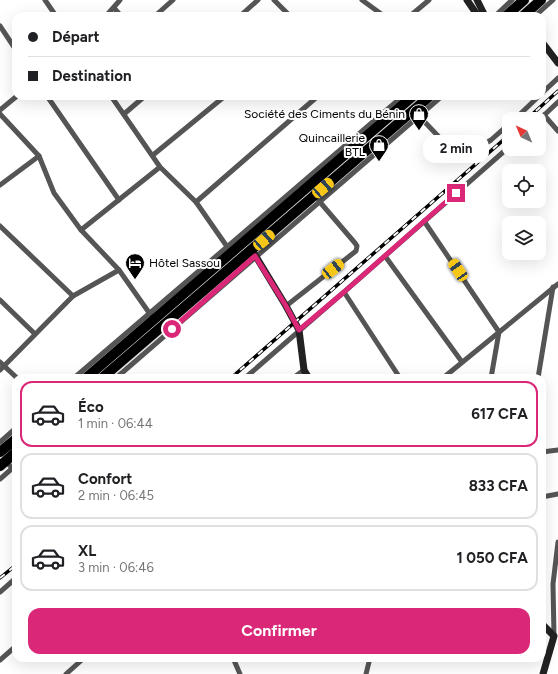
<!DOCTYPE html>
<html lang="fr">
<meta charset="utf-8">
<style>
:root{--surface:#fff;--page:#f6f6f6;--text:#202124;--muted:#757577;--line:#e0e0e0;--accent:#db2777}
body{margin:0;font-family:Figtree,sans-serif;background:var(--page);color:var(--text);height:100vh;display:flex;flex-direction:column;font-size:15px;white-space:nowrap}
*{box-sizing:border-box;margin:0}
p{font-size:13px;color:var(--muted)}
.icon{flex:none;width:22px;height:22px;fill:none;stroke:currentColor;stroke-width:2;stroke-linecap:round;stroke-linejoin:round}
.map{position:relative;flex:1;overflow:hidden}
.sheet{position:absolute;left:12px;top:374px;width:534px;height:288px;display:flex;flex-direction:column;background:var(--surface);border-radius:12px;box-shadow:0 4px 16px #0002}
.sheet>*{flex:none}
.top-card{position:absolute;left:12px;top:12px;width:534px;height:88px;border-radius:12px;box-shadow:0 4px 16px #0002;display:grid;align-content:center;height:88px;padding:0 16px;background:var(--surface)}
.needle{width:26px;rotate:316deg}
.controls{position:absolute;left:502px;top:112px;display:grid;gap:8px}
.controls a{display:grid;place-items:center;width:44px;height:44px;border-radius:8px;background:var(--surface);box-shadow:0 4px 16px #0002;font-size:20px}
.end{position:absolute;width:18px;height:18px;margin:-9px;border:5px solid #db2777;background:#fff;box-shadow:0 0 0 2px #fff}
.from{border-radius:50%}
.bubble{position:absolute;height:28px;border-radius:12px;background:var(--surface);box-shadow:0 4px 16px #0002;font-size:13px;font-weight:700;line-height:28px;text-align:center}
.car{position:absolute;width:12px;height:24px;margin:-12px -6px;border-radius:5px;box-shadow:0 0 3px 1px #0007;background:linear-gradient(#f5c518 24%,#345 0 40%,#f5c518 0 76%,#345 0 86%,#f5c518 0)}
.top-card b{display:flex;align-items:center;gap:14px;height:38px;font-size:15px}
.top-card b+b{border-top:1px solid var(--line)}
.top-card i{width:10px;height:10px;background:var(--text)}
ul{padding:7px 0 0;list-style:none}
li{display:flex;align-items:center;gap:12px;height:66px;margin:0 8px 6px;padding:0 8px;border:2px solid var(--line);border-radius:12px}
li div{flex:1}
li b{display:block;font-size:15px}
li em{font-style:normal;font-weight:700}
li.on{border-color:var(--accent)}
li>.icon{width:36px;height:36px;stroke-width:1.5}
.action{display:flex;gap:8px;margin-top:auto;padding:8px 16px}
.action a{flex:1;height:46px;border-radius:12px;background:var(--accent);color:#fff;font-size:16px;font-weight:700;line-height:46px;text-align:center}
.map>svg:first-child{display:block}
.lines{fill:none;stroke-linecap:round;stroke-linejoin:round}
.highway-casing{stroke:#dbdbdb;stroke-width:12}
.street{stroke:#555;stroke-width:5}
.secondary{stroke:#222;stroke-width:7}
.highway{stroke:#000;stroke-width:10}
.rail-casing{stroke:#000;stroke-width:3.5}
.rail{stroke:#fff;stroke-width:2;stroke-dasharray:6;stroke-linecap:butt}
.route{stroke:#db2777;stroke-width:5}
.labels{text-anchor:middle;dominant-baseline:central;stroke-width:4;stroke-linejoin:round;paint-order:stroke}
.poi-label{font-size:12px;fill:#000;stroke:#fff;text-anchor:end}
</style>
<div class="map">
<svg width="558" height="674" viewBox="0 0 558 674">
<rect width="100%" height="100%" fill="#fff"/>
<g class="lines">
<defs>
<g id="highway">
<path d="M 506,16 L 524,0"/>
<path d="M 523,16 L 541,0"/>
<path d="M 86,378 L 413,96"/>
<path d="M 102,378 L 430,96"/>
<path d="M 0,452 L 16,439"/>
<path d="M 0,466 L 16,452"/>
</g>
</defs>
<use href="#highway" class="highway-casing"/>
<g class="street">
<path d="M 45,0 L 56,16"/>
<path d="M 274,0 L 290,16"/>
<path d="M 362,0 L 384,16"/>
<path d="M 114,8 L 121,16"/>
<path d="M 106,16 L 120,0"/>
<path d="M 155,16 L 173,0"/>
<path d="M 240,16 L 258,0"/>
<path d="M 410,16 L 429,0"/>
<path d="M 495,16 L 512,0"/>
<path d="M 535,16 L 553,0"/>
<path d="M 0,26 L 16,50"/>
<path d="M 542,93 L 558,78"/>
<path d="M 47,96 L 119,200"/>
<path d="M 111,96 L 160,167 L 196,202 L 228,248"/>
<path d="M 0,110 L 17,96"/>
<path d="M 0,114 L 39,156 L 54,193 L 81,230 L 119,270 L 150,314"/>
<path d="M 124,114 L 145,96"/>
<path d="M 544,115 L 558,131"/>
<path d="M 419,116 L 460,159 L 491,140 L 509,124"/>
<path d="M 515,119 L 539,96"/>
<path d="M 539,120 L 558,102"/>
<path d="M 153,155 L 225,96"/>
<path d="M 0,185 L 39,156"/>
<path d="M 196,202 L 318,96"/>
<path d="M 424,221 L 499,332 L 491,378"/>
<path d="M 0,226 L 73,296"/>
<path d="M 81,230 L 160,167"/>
<path d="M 385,256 L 462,362"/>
<path d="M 344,292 L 400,378"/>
<path d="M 0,300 L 35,334"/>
<path d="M 286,306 L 356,251 L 357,246 L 355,243 L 319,201"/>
<path d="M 0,362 L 17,378"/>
<path d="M 0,370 L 73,296 L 119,270"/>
<path d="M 74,378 L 403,96"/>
<path d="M 116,378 L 442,96"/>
<path d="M 245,378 L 344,292 L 509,147"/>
<path d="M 293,378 L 304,370"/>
<path d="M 443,378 L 558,284"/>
<path d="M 538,378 L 553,287"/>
<path d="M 0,442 L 16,428"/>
<path d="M 542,452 L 558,450"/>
<path d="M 6,461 L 16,473"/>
<path d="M 0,479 L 16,465"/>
<path d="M 542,497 L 558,494"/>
<path d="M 0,592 L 16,578"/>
<path d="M 554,636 L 553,584 L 558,542"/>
<path d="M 233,658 L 240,674"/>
<path d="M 0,660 L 16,646"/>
<path d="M 66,674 L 84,658"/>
<path d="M 366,674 L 370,658"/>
</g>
<g class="secondary">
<path d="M 467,0 L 478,16"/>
<path d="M 477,0 L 485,16"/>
<path d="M 542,42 L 558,63"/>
<path d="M 252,250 L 286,306 L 299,330 L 304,370 L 309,378"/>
<path d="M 542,624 L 554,636 L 543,674"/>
</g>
<use href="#highway" class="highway"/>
<defs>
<g id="rail">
<path d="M 527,119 L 558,91"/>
<path d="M 231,378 L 509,135"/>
<path d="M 0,578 L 16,565"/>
</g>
</defs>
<use href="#rail" class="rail-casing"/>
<use href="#rail" class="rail"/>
</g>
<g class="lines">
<path class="route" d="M 172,329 L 255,256 L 286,306 L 299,330 L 344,292 L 456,193"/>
</g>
<defs>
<symbol id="shop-pin" viewBox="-11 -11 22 30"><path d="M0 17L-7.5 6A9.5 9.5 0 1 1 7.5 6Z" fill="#000" stroke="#fff"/><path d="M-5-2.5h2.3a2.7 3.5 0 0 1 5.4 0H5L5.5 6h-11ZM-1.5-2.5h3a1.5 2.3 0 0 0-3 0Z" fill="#fff"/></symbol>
<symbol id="hotel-pin" viewBox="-11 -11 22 30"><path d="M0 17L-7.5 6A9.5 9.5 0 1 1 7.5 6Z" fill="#000" stroke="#fff"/><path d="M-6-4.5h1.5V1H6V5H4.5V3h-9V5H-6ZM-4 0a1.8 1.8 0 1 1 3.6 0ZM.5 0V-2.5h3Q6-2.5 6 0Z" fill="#fff"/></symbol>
</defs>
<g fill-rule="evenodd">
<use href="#shop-pin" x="408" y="103" width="22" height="30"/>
<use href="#shop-pin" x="368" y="134" width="22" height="30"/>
<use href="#hotel-pin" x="124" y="252" width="22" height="30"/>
</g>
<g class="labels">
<g class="poi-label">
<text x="405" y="114">Société des Ciments du Bénin</text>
<text x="365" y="138">Quincaillerie<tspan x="365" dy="14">BTL</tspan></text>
<text x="149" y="263" text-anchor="start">Hôtel Sassou</text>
</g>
</g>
</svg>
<div class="controls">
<a><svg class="needle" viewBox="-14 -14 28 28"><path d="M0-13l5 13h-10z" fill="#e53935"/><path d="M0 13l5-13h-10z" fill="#757577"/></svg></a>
<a><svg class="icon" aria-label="locate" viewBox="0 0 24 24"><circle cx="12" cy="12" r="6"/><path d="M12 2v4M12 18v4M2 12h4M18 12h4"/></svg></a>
<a><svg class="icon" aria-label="layers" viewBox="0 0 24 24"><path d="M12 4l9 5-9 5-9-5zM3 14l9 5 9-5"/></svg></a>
</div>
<i class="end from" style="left:172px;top:329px"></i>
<i class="end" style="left:456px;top:193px"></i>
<div class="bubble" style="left:423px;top:135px;width:66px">2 min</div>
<i class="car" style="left:323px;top:188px;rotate:49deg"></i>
<i class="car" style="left:264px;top:240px;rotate:49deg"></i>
<i class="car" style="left:333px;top:269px;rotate:52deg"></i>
<i class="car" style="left:458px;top:270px;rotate:326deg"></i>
<div class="top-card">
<b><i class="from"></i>Départ</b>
<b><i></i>Destination</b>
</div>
<section class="sheet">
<ul>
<li class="on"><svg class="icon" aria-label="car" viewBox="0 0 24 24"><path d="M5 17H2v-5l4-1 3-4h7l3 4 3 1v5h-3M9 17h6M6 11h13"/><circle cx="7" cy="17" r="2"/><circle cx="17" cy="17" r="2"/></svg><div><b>Éco</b><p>1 min · 06:44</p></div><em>617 CFA</em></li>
<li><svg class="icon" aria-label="car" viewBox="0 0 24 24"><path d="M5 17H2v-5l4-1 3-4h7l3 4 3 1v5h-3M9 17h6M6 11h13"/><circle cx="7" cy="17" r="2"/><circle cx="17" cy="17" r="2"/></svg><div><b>Confort</b><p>2 min · 06:45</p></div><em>833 CFA</em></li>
<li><svg class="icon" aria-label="car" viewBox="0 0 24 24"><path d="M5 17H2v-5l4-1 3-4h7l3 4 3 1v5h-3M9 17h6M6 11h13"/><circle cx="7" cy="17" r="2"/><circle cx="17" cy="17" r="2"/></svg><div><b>XL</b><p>3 min · 06:46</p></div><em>1 050 CFA</em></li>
</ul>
<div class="action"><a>Confirmer</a></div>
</section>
</div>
